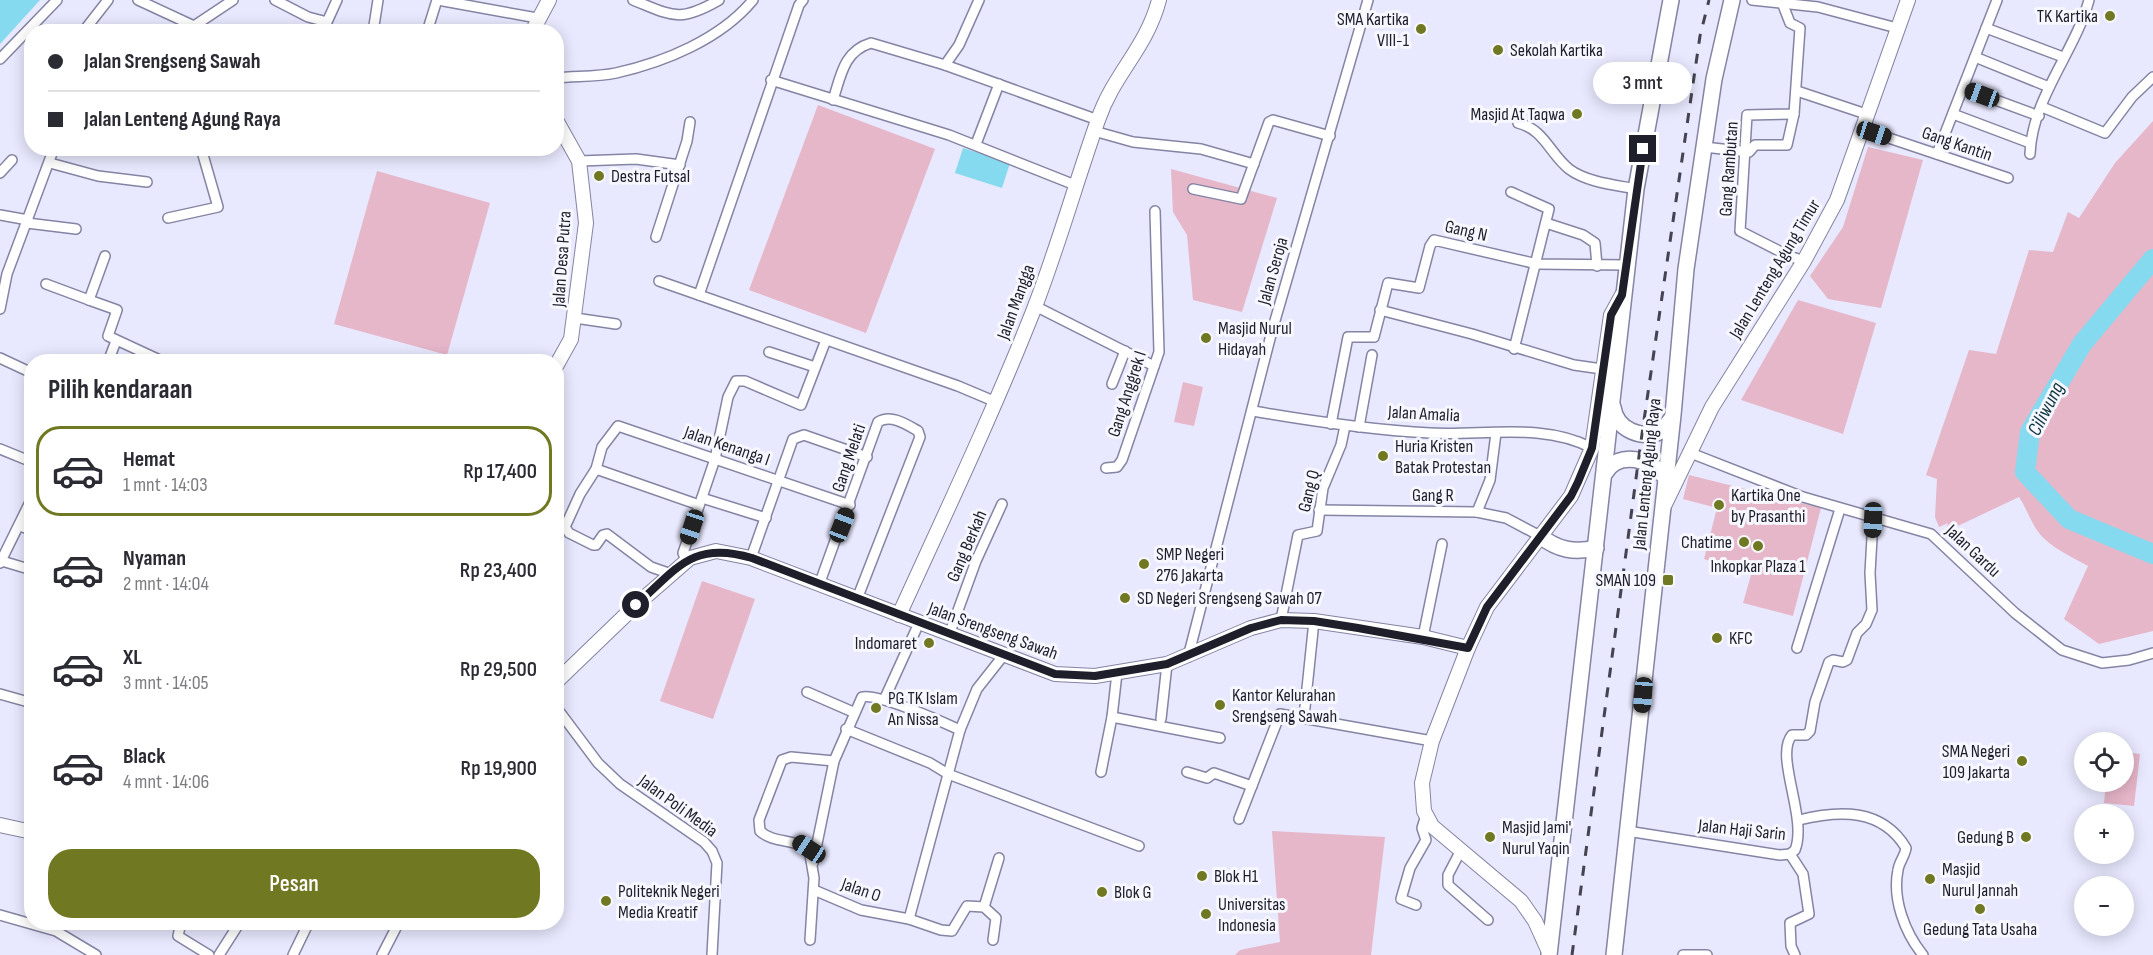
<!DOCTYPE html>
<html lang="id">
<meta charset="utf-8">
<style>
:root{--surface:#fff;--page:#f2f2f3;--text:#2b2b33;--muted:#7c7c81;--line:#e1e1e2;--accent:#717822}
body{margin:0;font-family:"Sofia Sans Condensed",sans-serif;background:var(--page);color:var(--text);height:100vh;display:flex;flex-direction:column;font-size:22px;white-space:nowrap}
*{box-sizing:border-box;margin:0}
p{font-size:20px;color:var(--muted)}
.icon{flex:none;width:33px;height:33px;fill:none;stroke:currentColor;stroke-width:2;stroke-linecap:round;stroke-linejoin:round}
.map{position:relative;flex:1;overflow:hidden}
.side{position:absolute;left:24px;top:354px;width:540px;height:576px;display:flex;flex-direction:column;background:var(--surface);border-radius:24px;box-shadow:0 3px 15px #0003}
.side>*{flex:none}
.banner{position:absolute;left:24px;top:24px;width:540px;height:132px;border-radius:24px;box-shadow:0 3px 15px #0003;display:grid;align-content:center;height:132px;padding:0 24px;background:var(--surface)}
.tools{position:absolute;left:2074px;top:732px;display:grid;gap:12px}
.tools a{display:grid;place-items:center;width:60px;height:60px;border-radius:50%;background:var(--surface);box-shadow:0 3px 15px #0003;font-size:30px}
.end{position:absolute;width:27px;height:27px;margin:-14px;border:8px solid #1f1f2b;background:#fff;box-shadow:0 0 0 3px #fff}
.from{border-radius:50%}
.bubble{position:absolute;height:42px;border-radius:21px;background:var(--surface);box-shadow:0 3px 15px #0003;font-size:20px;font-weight:600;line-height:42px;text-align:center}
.car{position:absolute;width:18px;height:36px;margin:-18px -9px;border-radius:8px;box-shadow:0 0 4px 2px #0007;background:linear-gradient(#222 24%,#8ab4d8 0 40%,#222 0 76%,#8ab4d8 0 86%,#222 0)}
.banner b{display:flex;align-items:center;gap:21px;height:57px;font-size:22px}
.banner b+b{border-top:2px solid var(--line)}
.banner i{width:15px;height:15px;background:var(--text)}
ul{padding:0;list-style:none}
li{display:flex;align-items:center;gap:18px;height:90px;margin:0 12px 9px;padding:0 12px;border:3px solid transparent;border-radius:24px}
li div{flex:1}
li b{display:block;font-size:22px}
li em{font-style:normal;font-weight:600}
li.active{border-color:var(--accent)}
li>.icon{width:54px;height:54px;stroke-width:1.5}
h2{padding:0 24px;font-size:27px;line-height:72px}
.cta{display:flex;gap:12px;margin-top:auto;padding:12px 24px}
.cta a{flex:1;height:69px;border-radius:24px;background:var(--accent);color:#fff;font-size:24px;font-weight:600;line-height:69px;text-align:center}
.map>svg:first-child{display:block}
.green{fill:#e6b6c9}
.water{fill:#86daf0}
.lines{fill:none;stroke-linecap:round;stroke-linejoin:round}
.river{stroke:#86daf0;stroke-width:20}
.street-casing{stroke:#8484a4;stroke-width:12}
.secondary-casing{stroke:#8484a4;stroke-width:16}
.primary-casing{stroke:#8484a4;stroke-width:18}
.street{stroke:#fff;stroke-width:9}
.secondary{stroke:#fff;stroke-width:14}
.primary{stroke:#fff;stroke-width:15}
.rail{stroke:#434351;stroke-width:3;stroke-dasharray:10 10;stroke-linecap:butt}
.route{stroke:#1f1f2b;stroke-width:8}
.poi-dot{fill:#717822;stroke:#f7f7ff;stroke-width:2}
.labels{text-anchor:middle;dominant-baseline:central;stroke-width:6;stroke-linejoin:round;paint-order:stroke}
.poi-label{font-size:18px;fill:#1f1f2b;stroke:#f7f7ff;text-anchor:start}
.street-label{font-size:18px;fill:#1f1f2b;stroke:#f7f7ff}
.water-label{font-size:20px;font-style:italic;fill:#0c353e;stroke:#f7f7ff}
</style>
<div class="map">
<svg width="2153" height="955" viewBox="0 0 2153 955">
<rect width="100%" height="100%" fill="#e8e8fe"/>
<g class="green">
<path d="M 818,105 L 935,149 L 866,333 L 749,290 Z"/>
<path d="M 2153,121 L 2153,631 L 2099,644 L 2064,619 L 2088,566 C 2069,555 2046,546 2035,527 C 2029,517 2025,506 2019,497 L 1945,532 L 1948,523 L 1939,527 L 1935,517 L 1937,479 L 1926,475 L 1969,350 L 1996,354 L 2029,250 L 2053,252 L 2068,212 L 2079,218 L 2115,163 Z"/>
<path d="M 1868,147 L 1923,160 L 1881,308 L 1828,299 L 1810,276 L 1843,227 Z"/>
<path d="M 1171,169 L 1277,198 L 1242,312 L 1193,300 L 1187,235 L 1173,212 Z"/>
<path d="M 377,171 L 490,203 L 447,355 L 334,324 Z"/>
<path d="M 1798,300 L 1876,323 L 1843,434 L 1741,400 Z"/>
<path d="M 1183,382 L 1203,387 L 1194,426 L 1174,422 Z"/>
<path d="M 1689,475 L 1821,508 L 1793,616 L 1743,603 L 1751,575 L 1704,559 L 1717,508 L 1683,499 Z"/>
<path d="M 702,581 L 755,599 L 713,719 L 660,701 Z"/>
<path d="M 2124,752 L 2140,754 L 2134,806 L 2104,803 L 2106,782 L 2124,782 Z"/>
<path d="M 1272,831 L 1385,837 L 1371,955 L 1235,955 L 1240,950 L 1280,942 Z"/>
</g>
<g class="water">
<path d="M 0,0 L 40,0 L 0,44 Z"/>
<path d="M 963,148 L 1010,163 L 1002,188 L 955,173 Z"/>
</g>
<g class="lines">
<path class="river" d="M 2153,259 L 2082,344 L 2030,432 L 2025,472 L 2069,519 L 2153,554"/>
<defs>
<g id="street">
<path d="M 138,0 L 194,26"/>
<path d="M 275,0 L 308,17 L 327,22 L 337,0"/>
<path d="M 438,0 L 537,18"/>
<path d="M 633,0 C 673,16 679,23 719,0"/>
<path d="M 803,0 L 799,5 L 699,295 L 958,386 L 996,402"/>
<path d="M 1752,0 L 1818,7 L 1897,28"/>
<path d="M 1783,5 L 1790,23 L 1800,28 L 1794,114 L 1747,115 L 1740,231 L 1789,256 L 1804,261"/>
<path d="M 194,26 L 233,0"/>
<path d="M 1986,28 L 2063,57"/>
<path d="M 83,32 L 108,0"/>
<path d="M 373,32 L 378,0"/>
<path d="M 427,32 L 437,0"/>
<path d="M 1975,57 L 2049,87"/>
<path d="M 0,59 L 57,0"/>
<path d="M 945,65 L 959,45 L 979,0"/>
<path d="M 556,78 C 576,76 597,77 616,73 C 665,62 721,39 753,0"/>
<path d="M 771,80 L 949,135 L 1075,185"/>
<path d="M 1963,88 L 2039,116"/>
<path d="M 1797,91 L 1866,114"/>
<path d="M 833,100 C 841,75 844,51 871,43 L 945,65 L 1098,120"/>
<path d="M 2042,107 L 2105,133 L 2132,97 L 2153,77"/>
<path d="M 1953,114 L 2030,143"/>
<path d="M 1518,123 C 1544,129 1550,154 1569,169 C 1586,182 1615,185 1636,189"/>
<path d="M 1862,129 L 2008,178"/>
<path d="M 1094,131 L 1133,142 L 1201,149 L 1254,164"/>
<path d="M 976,144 L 999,84"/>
<path d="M 1704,147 L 1749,152 L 1755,145 L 1787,145 L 1794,114"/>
<path d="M 1937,154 L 1997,0"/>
<path d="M 2030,154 C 2032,98 2075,52 2089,0"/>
<path d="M 579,161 L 636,159 L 680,165"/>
<path d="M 50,163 L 98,176 L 147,182"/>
<path d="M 0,173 L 12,160"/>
<path d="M 1193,189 L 1241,199 L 1269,122 L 1273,120 L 1330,136"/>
<path d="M 1511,192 L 1549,209 L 1514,349"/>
<path d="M 0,215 L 28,220"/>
<path d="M 168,218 L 218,207 L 201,148"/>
<path d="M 27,223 L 76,229"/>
<path d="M 1546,223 L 1583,235 L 1595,243 L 1597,266"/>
<path d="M 656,237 L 687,141 L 690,122"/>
<path d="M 105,256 L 89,300 L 117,310 L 108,336 L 164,362"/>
<path d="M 659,281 L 699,295"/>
<path d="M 46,284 L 89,300"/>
<path d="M 1035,306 L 1154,366"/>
<path d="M 0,309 L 7,274 L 54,148"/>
<path d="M 1380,310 L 1472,334 L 1574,365 L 1602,369"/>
<path d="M 575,318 L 616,324"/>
<path d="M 769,352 L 815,367"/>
<path d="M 0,358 L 32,373"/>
<path d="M 108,362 L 116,341"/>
<path d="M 1112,384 L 1125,351"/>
<path d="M 1253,411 C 1311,421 1370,430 1430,433 C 1482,436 1543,422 1592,448"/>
<path d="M 1331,424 L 1348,337 L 1374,337 L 1388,283 L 1419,288 L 1430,246 L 1434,240 L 1537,264 L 1626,265"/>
<path d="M 1359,427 L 1372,355"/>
<path d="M 0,449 L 32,462"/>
<path d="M 1688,452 L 1803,497 L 1931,534 L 2015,613 L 2062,650 L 2102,663 L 2129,660 L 2153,653"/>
<path d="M 1106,468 L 1117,467 L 1122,460 L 1159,352 L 1155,211"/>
<path d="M 596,469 L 699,505"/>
<path d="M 702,498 L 766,518"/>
<path d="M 1319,510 L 1477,512 L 1506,518 L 1540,536"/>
<path d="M 1477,512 L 1490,480 L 1496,433"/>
<path d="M 19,526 L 32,530"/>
<path d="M 751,558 L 793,439 L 804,435 L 867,457"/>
<path d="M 2,561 L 32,570"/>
<path d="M 686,561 L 683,553 L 715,459 L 728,397 L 736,381 L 745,381 L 801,405 L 826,340"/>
<path d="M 0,563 L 32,498"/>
<path d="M 671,574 L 651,567 L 607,534 L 603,535 L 596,545 L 593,545 L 569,533 L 565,527 L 580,494 L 596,469 L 602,447 L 618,426 L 850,505"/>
<path d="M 819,585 L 878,422 C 891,414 906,424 918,431 L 920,437 L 857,599"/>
<path d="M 1281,620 L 1298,535 L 1317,531 L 1323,488 L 1341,445 L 1345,426"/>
<path d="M 949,635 L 976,561 L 1002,504"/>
<path d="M 1423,637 L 1442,544"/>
<path d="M 1797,648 L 1840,509"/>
<path d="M 1188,657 L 1272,331 L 1368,0"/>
<path d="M 807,692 L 853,712"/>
<path d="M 0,694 L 32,703"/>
<path d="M 884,700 L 919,623"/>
<path d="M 556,707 L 598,763 L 620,784 L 704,842 L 712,851 L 717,863 L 712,955"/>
<path d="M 1112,717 L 1220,738"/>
<path d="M 1304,717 L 1314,621"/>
<path d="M 1161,719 L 1167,664"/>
<path d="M 846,729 L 930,763 L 948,774 L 1139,846"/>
<path d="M 1101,772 L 1112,717 L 1117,673"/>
<path d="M 1187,772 L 1207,778 L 1214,773 L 1252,786"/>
<path d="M 1239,819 L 1280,714 L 1432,741"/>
<path d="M 1799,820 C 1839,810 1882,808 1906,848 C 1905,856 1899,862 1898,870 C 1892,899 1905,933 1923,955"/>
<path d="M 1627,831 L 1780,855 L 1790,854 L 1795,850 C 1808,818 1774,756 1792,735 L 1806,735 L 1810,731 L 1815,702 L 1829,662 L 1833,660 L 1843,662 L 1847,660 L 1857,633 L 1866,624 L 1872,610 L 1870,573 L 1873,520"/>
<path d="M 1461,850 L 1448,875 L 1448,885 L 1488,920"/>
<path d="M 1790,854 L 1803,874 L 1809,914 L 1790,923 L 1791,946 L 1795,955"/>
<path d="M 813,863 L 834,761 L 862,697 C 878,693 943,722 960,730"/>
<path d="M 814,890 L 861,910 L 909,919 L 941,930 L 952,931 L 967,906 L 984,907 L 996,918 L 993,940"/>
<path d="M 1416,905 L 1401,899 L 1410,868 L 1426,840 L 1422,828 L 1426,815"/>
<path d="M 984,907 L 999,858"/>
<path d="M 0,915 L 56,931 L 96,955"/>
<path d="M 909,919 L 960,730 L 977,689 L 1003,656"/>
<path d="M 181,922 L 178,936 L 209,955"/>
<path d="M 810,940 L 814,878 L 809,849 C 794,839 772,843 760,831 L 759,820 L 782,760 L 791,757 L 834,761"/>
<path d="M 219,955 L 240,922"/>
<path d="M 293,955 L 309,922"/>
<path d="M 382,955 L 399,922"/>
<path d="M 1683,955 L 1707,955"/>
</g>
<g id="secondary">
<path d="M 532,32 L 549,0"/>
<path d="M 556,120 L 579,161 L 586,223 L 571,339 L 556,366"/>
<path d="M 1665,504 L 1712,407 L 1804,261 L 1837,200 L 1908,0"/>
<path d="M 899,615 C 945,514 993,413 1034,309 C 1058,247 1076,182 1098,120 C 1114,73 1146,49 1159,0"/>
<path d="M 556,682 L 636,605 L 690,558 L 716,551 L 751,558 L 1055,674 L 1095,676 L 1167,664 L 1251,628 L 1281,620 L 1314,621 L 1423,637 L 1468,648"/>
<path d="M 0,825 L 32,832"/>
<path d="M 1549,952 L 1535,921 L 1521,901 L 1432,826 L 1424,811 L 1422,783 L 1432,741 L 1468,648 L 1487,607 L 1571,496 L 1592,448 L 1611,315 L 1622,295"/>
</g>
<g id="primary">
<path d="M 1613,407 C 1616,430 1642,440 1662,431 L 1672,418"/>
<path d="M 1605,473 C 1618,450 1652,459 1665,477"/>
<path d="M 1540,536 C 1558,550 1574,553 1596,548"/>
<path d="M 1549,955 L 1636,189 L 1671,0"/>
<path d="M 1614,955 L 1673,415 L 1686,269 L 1714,79 L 1732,0"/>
</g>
</defs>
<use href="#street" class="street-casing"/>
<use href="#secondary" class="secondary-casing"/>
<use href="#primary" class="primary-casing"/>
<use href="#street" class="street"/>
<use href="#secondary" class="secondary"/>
<use href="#primary" class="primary"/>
<path class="rail" d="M 1572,955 L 1642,434 L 1700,36 L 1709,0"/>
</g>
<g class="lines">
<path class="route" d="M 636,605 C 677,569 692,540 752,558 L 1055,674 L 1095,676 L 1167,664 L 1251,628 L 1281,620 L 1314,621 L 1358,628 L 1468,648 L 1487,607 L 1571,496 L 1578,482 L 1592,448 L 1611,315 L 1622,295 L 1643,149"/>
</g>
<g class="poi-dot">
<circle cx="2110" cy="16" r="6"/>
<circle cx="1421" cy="29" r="6"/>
<circle cx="1498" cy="50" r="6"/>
<circle cx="1577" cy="114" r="6"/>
<circle cx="599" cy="176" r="6"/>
<circle cx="1206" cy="338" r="6"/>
<circle cx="1383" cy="456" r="6"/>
<circle cx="1719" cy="505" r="6"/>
<circle cx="1744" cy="542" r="6"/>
<circle cx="1758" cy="546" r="6"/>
<circle cx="1144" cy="564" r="6"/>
<rect x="1662" y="574" width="12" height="12" rx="3"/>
<circle cx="1125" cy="598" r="6"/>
<circle cx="1717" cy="638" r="6"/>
<circle cx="929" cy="643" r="6"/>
<circle cx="1220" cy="705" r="6"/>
<circle cx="876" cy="708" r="6"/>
<circle cx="2022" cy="761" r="6"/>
<circle cx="1490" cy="837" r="6"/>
<circle cx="2026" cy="837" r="6"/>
<circle cx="1202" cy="876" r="6"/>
<circle cx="1930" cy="879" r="6"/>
<circle cx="1102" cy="892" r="6"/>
<circle cx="606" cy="901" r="6"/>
<circle cx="1980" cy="909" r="6"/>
<circle cx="1206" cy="914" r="6"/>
</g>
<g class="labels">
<g class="poi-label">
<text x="2098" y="16" text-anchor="end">TK Kartika</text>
<text x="1409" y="19" text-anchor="end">SMA Kartika<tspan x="1409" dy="21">VIII-1</tspan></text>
<text x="1510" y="50">Sekolah Kartika</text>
<text x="1565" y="114" text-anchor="end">Masjid At Taqwa</text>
<text x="611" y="176">Destra Futsal</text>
<text x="1218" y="328">Masjid Nurul<tspan x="1218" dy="21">Hidayah</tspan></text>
<text x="1395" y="446">Huria Kristen<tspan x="1395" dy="21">Batak Protestan</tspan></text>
<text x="1731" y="495">Kartika One<tspan x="1731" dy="21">by Prasanthi</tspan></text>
<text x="1732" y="542" text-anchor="end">Chatime</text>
<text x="1156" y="554">SMP Negeri<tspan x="1156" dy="21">276 Jakarta</tspan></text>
<text x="1758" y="566" text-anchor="middle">Inkopkar Plaza 1</text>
<text x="1656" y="580" text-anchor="end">SMAN 109</text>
<text x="1137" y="598">SD Negeri Srengseng Sawah 07</text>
<text x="1729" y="638">KFC</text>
<text x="917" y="643" text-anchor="end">Indomaret</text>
<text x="1232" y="695">Kantor Kelurahan<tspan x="1232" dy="21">Srengseng Sawah</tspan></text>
<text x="888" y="698">PG TK Islam<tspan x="888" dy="21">An Nissa</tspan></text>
<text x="2010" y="751" text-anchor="end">SMA Negeri<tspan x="2010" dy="21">109 Jakarta</tspan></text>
<text x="1502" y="827">Masjid Jami'<tspan x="1502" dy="21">Nurul Yaqin</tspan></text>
<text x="2014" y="837" text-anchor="end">Gedung B</text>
<text x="1942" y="869">Masjid<tspan x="1942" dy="21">Nurul Jannah</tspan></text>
<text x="1214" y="876">Blok H1</text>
<text x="618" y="891">Politeknik Negeri<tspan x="618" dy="21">Media Kreatif</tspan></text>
<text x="1114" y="892">Blok G</text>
<text x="1218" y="904">Universitas<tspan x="1218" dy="21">Indonesia</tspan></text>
<text x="1980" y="929" text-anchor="middle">Gedung Tata Usaha</text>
</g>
<g class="street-label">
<text transform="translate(1957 144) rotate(19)">Gang Kantin</text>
<text transform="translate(1729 169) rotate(-86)">Gang Rambutan</text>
<text transform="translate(1466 231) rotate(13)">Gang N</text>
<text transform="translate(562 259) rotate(-86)">Jalan Desa Putra</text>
<text transform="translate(1775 269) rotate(-59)">Jalan Lenteng Agung Timur</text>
<text transform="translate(1273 271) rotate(-74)">Jalan Seroja</text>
<text transform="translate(1016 302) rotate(-70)">Jalan Mangga</text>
<text transform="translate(1127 394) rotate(-72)">Gang Anggrek I</text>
<text transform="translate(1424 414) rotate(3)">Jalan Amalia</text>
<text transform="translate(727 446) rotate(19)">Jalan Kenanga I</text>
<text transform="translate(849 458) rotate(-71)">Gang Melati</text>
<text transform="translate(1647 474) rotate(-84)">Jalan Lenteng Agung Raya</text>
<text transform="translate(1309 491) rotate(-76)">Gang Q</text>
<text x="1433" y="495">Gang R</text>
<text transform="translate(967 546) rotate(-67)">Gang Berkah</text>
<text transform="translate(1973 551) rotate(43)">Jalan Gardu</text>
<text transform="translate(993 631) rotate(20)">Jalan Srengseng Sawah</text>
<text transform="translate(678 806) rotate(36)">Jalan Poli Media</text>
<text transform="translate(1742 830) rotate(6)">Jalan Haji Sarin</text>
<text transform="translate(861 890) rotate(19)">Jalan O</text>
</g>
<g class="water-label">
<text transform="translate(2046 409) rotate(-63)">Ciliwung</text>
</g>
</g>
</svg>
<div class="tools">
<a><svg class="icon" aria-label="locate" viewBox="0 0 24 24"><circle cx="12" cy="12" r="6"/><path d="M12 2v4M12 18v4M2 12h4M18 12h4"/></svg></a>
<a>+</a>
<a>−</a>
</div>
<i class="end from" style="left:636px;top:605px"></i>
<i class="end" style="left:1643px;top:149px"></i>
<div class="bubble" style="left:1593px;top:62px;width:99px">3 mnt</div>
<i class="car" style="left:1982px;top:95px;rotate:290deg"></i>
<i class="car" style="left:1874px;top:133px;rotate:108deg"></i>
<i class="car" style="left:1873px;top:520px;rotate:182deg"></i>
<i class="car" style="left:842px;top:525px;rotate:21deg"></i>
<i class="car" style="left:692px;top:527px;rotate:198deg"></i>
<i class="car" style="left:1643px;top:695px;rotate:185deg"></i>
<i class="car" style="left:809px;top:849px;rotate:303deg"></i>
<div class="banner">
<b><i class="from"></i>Jalan Srengseng Sawah</b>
<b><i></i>Jalan Lenteng Agung Raya</b>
</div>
<section class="side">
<h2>Pilih kendaraan</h2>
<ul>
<li class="active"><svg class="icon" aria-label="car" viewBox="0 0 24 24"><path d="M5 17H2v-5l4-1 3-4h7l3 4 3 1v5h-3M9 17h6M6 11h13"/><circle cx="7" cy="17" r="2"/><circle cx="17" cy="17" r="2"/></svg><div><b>Hemat</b><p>1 mnt · 14:03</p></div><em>Rp 17,400</em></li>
<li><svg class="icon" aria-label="car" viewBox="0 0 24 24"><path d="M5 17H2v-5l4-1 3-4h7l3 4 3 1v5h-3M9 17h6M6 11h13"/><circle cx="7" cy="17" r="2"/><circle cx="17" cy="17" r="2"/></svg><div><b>Nyaman</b><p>2 mnt · 14:04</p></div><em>Rp 23,400</em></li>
<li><svg class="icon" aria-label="car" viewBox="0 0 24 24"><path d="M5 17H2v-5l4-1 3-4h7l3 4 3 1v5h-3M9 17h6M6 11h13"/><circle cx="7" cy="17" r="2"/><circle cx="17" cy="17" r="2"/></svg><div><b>XL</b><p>3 mnt · 14:05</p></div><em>Rp 29,500</em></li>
<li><svg class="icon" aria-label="car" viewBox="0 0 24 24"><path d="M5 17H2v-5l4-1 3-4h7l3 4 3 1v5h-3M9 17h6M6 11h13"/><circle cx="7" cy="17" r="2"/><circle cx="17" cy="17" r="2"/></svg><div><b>Black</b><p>4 mnt · 14:06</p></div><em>Rp 19,900</em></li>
</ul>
<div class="cta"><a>Pesan</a></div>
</section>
</div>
